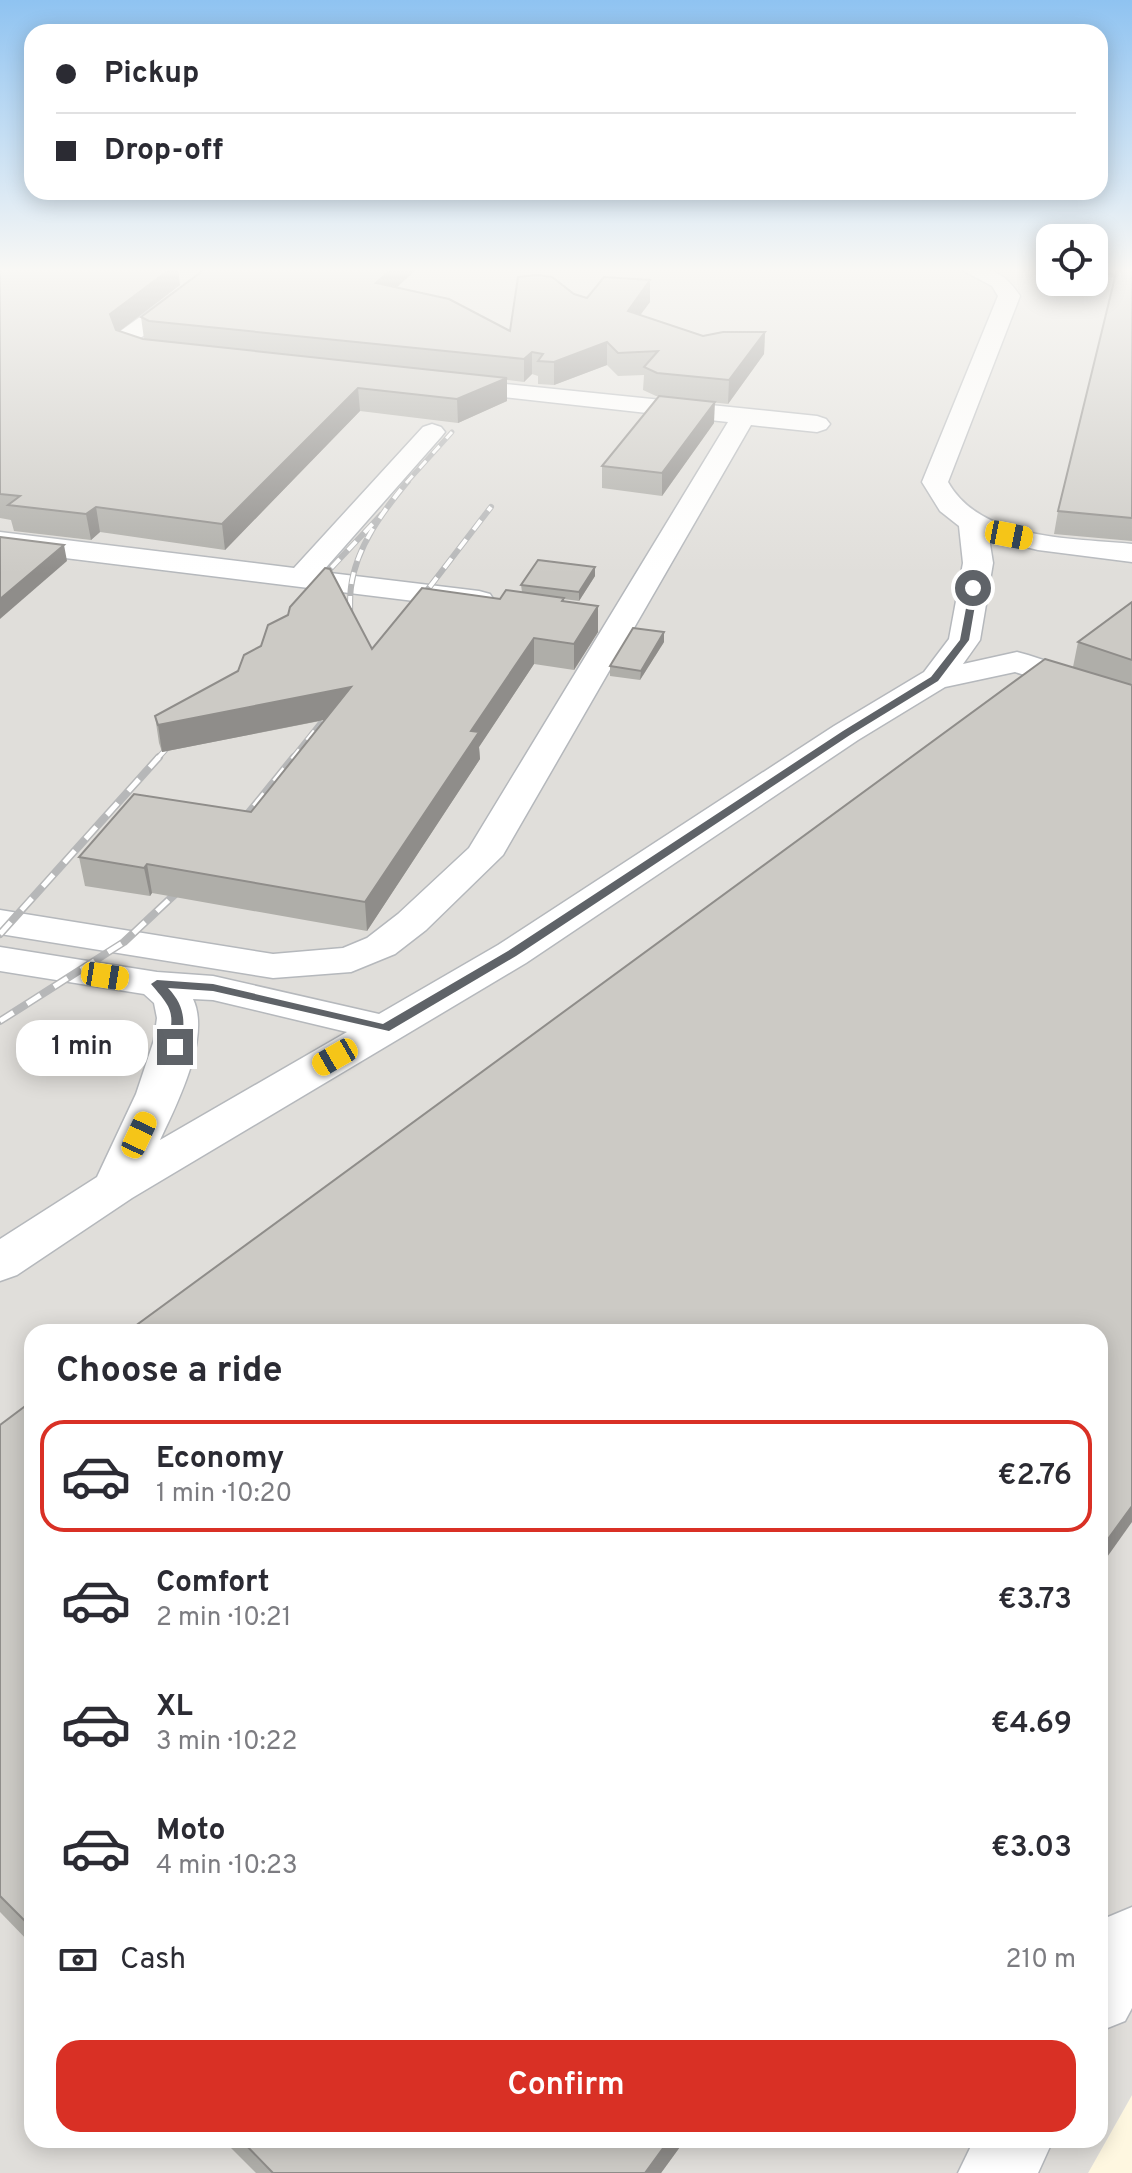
<!DOCTYPE html>
<meta charset="utf-8">
<style>
:root{--surface:#fff;--page:#f7f7f7;--text:#2b2b33;--muted:#7c7c81;--line:#e1e1e2;--accent:#d93025}
body{margin:0;font-family:Overpass,sans-serif;background:var(--page);color:var(--text);height:100vh;display:flex;flex-direction:column;font-size:30px;white-space:nowrap}
*{box-sizing:border-box;margin:0}
p{font-size:26px;color:var(--muted)}
.icon{flex:none;width:44px;height:44px;fill:none;stroke:currentColor;stroke-width:2;stroke-linecap:round;stroke-linejoin:round}
.map{position:relative;flex:1;overflow:hidden}
.details{position:absolute;left:24px;top:1324px;width:1084px;height:824px;display:flex;flex-direction:column;background:var(--surface);border-radius:24px;box-shadow:0 4px 20px #0003}
.details>*{flex:none}
.top-card{position:absolute;left:24px;top:24px;width:1084px;height:176px;border-radius:24px;box-shadow:0 4px 20px #0003;display:grid;align-content:center;height:176px;padding:0 32px;background:var(--surface)}
.buttons{position:absolute;left:1036px;top:224px;display:grid;gap:16px}
.buttons a{display:grid;place-items:center;width:72px;height:72px;border-radius:16px;background:var(--surface);box-shadow:0 4px 20px #0003;font-size:40px}
.end{position:absolute;width:36px;height:36px;margin:-18px;border:10px solid #5f6368;background:#fff;box-shadow:0 0 0 4px #fff}
.from{border-radius:50%}
.bubble{position:absolute;height:56px;border-radius:24px;background:var(--surface);box-shadow:0 4px 20px #0003;font-size:26px;font-weight:600;line-height:56px;text-align:center}
.car{position:absolute;width:24px;height:48px;margin:-24px -12px;border-radius:10px;box-shadow:0 0 6px 2px #0007;background:linear-gradient(#f5c518 24%,#345 0 40%,#f5c518 0 76%,#345 0 86%,#f5c518 0)}
.top-card b{display:flex;align-items:center;gap:28px;height:76px;font-size:30px}
.top-card b+b{border-top:2px solid var(--line)}
.top-card i{width:20px;height:20px;background:var(--text)}
ul{padding:0;list-style:none}
li{display:flex;align-items:center;gap:24px;height:112px;margin:0 16px 12px;padding:0 16px;border:4px solid transparent;border-radius:24px}
li div{flex:1}
li b{display:block;font-size:30px}
li em{font-style:normal;font-weight:600}
li.on{border-color:var(--accent)}
li>.icon{width:72px;height:72px;stroke-width:1.5}
h2{padding:0 32px;font-size:36px;line-height:96px}
.pay{display:flex;align-items:center;gap:20px;height:88px;padding:0 32px;font-size:30px}
.pay p{margin-inline-start:auto}
.primary-button{display:flex;gap:16px;margin-top:auto;padding:16px 32px}
.primary-button a{flex:1;height:92px;border-radius:24px;background:var(--accent);color:#fff;font-size:32px;font-weight:600;line-height:92px;text-align:center}
.map>svg:first-child{display:block}
.commercial{fill:#fef7e0}
.industrial{fill:#e0deda;fill-rule:evenodd}
.lines{fill:none;stroke-linecap:round;stroke-linejoin:round}
.minor-casing{stroke:#b5b8bc;stroke-width:3}
.minor{fill:#fff;fill-rule:evenodd}
.rail-far2-casing{stroke:#b6b7b8;stroke-width:5}
.rail-far1-casing{stroke:#b6b7b8;stroke-width:6}
.rail-casing{stroke:#b6b7b8;stroke-width:8}
.rail-far2{stroke:#fff;stroke-width:3;stroke-dasharray:10;stroke-linecap:butt}
.rail-far1{stroke:#fff;stroke-width:4;stroke-dasharray:12;stroke-linecap:butt}
.rail{stroke:#fff;stroke-width:5;stroke-dasharray:16;stroke-linecap:butt}
.wall{fill:#afaea9}
.shaded-wall{fill:#8f8d8a}
.building{fill:#cccac5;stroke:#8f8d8a;stroke-width:2}
.route{fill:#5f6368}
</style>
<div class="map">
<svg width="1132" height="2173" viewBox="0 0 1132 2173">
<rect width="100%" height="100%" fill="#f1efe8"/>
<path class="commercial" d="M 1132,2095 L 1132,2173 L 1088,2173 Z"/>
<path class="industrial" d="M 0,269 L 1050,269 L 1050,282 L 1094,282 L 1094,269 L 1132,269 L 1132,2095 L 1088,2173 L 0,2173 ZM 32,1332 L 1100,1332 L 1100,2140 L 32,2140 Z"/>
<g class="lines">
<defs>
<g id="minor">
<path d="M 960,269 C 991,269 1002,269 1020,296 L 948,482 C 981,541 1073,538 1132,544 L 1132,562 L 1038,550 L 989,538 L 993,563 L 980,640 L 963,664 L 1017,652 L 1028,655 L 1132,689 L 1132,710 L 1015,672 L 945,687 L 858,740 L 526,963 L 132,1198 L 17,1275 L 0,1281 L 0,1239 L 97,1177 L 136,1094 L 154,1040 L 157,1018 L 154,1003 L 144,994 L 0,971 L 0,947 L 157,972 L 213,976 L 379,1014 L 498,945 L 834,726 L 924,672 L 949,639 L 963,563 L 959,526 L 940,511 L 922,482 L 998,296 L 992,286 ZM 193,999 L 213,1000 L 347,1032 L 160,1140 C 177,1104 211,1037 193,999 Z"/>
<path d="M 190,286 L 198,287 L 201,292 L 198,297 L 139,339 L 152,346 L 185,351 L 189,356 L 185,361 C 164,366 140,357 120,349 L 116,337 L 119,332 L 182,287 Z"/>
<path d="M 448,378 L 817,416 L 826,419 L 830,424 L 826,429 L 817,432 L 751,425 L 503,855 L 426,930 L 395,954 L 351,972 L 273,978 L 0,934 L 0,910 L 273,954 L 343,948 L 367,938 L 398,914 L 469,848 L 728,422 L 440,390 L 436,385 L 440,380 Z"/>
<path d="M 432,424 L 441,427 L 445,432 L 441,437 L 322,572 L 479,591 L 490,594 L 494,600 L 490,606 L 479,609 L 0,550 L 0,532 L 294,568 L 423,427 Z"/>
<path d="M 1132,1907 L 1132,2008 L 1125,2021 L 1100,2031 L 1100,1930 L 1108,1917 Z"/>
<path d="M 974,2140 L 1053,2140 L 1038,2173 L 958,2173 Z"/>
</g>
</defs>
<use href="#minor" class="minor-casing"/>
<use href="#minor" class="minor"/>
<defs>
<path id="rail-far2" d="M 406,483 L 452,432"/>
<g id="rail-far1">
<path d="M 315,585 L 381,515"/>
<path d="M 415,606 L 491,507"/>
<path d="M 350,632 C 351,617 349,602 351,587 C 356,547 383,511 408,481"/>
<path d="M 157,759 L 178,736"/>
<path d="M 292,759 L 337,703"/>
</g>
<g id="rail">
<path d="M 234,831 L 294,757"/>
<path d="M 0,934 L 159,757"/>
<path d="M 0,1021 L 124,942 L 189,881"/>
</g>
</defs>
<use href="#rail-far2" class="rail-far2-casing"/>
<use href="#rail-far1" class="rail-far1-casing"/>
<use href="#rail" class="rail-casing"/>
<use href="#rail-far2" class="rail-far2"/>
<use href="#rail-far1" class="rail-far1"/>
<use href="#rail" class="rail"/>
</g>
<g class="wall">
<path d="M 0,269 L 180,285 L 120,331 L 146,340 L 144,339 L 141,317 L 205,270 L 202,269 L 416,269 L 396,288 L 510,331 L 574,294 L 587,298 L 650,280 L 650,302 L 640,315 L 703,336 L 765,332 L 764,354 L 728,404 L 656,396 L 643,390 L 644,375 L 618,376 L 607,365 L 554,385 L 538,384 L 538,376 L 532,374 L 524,382 L 507,380 L 507,401 L 458,423 L 360,411 L 225,550 L 100,532 L 91,540 L 14,531 L 11,520 L 0,518 Z"/>
<path d="M 1094,269 L 1132,269 L 1132,541 L 1054,534 L 1058,511 L 1115,278 L 1094,276 Z"/>
<path d="M 714,423 L 662,496 L 602,488 L 602,466 Z"/>
<path d="M 595,576 L 579,601 L 564,599 L 564,601 L 598,606 L 598,632 L 574,670 L 534,664 L 479,747 L 480,759 L 367,931 L 152,893 L 150,896 L 85,886 L 79,857 L 251,812 L 325,720 L 162,752 L 159,743 L 155,716 L 372,649 L 500,599 L 522,592 L 521,585 Z"/>
<path d="M 1132,602 L 1132,1522 L 1097,675 L 1073,667 L 1078,642 Z"/>
<path d="M 664,642 L 640,680 L 610,676 L 610,666 Z"/>
<path d="M 32,1401 L 32,1945 L 0,1912 L 0,1425 Z"/>
<path d="M 223,2140 L 685,2140 L 661,2173 L 256,2173 Z"/>
</g>
<g class="shaded-wall">
<path d="M 170,269 L 178,269 L 180,285 L 113,336 L 110,314 Z"/>
<path d="M 392,269 L 416,270 L 377,305 L 376,283 Z"/>
<path d="M 650,280 L 650,302 L 627,333 L 628,311 Z"/>
<path d="M 765,332 L 764,354 L 728,404 L 729,380 Z"/>
<path d="M 607,342 L 607,365 L 554,385 L 554,362 Z"/>
<path d="M 532,352 L 532,374 L 524,382 L 524,359 Z"/>
<path d="M 507,378 L 507,401 L 458,423 L 457,399 Z"/>
<path d="M 358,388 L 360,411 L 225,550 L 222,524 Z"/>
<path d="M 715,402 L 714,423 L 662,496 L 662,473 Z"/>
<path d="M 96,507 L 100,532 L 91,540 L 86,514 Z"/>
<path d="M 64,545 L 67,561 L 0,619 L 0,599 Z"/>
<path d="M 595,567 L 595,576 L 579,601 L 579,592 Z"/>
<path d="M 598,606 L 598,632 L 574,670 L 574,644 Z"/>
<path d="M 664,632 L 664,642 L 640,680 L 641,671 Z"/>
<path d="M 534,638 L 534,664 L 479,747 L 480,759 L 367,931 L 365,902 L 471,731 Z"/>
<path d="M 351,687 L 354,714 L 162,752 L 158,725 Z"/>
<path d="M 147,864 L 152,893 L 150,896 L 144,868 Z"/>
<path d="M 1132,1506 L 1132,1522 L 1100,1567 L 1100,1550 Z"/>
<path d="M 669,2140 L 685,2140 L 661,2173 L 645,2173 Z"/>
</g>
<g class="building">
<path d="M 0,269 L 170,269 L 110,314 L 116,330 L 143,339 L 507,378 L 457,399 L 358,388 L 222,524 L 96,507 L 86,514 L 8,505 L 20,496 L 0,494 Z"/>
<path d="M 205,269 L 392,269 L 376,283 L 449,299 L 510,331 L 518,277 L 537,275 L 552,277 L 574,294 L 587,298 L 604,277 L 650,280 L 628,311 L 703,336 L 723,332 L 765,332 L 729,380 L 657,373 L 644,367 L 658,351 L 618,353 L 607,342 L 554,362 L 538,361 L 543,354 L 532,352 L 524,359 L 149,321 L 141,317 Z"/>
<path d="M 1117,269 L 1132,269 L 1132,518 L 1058,511 Z"/>
<path d="M 659,396 L 715,402 L 662,473 L 602,466 Z"/>
<path d="M 0,537 L 64,545 L 0,599 Z"/>
<path d="M 538,560 L 595,567 L 579,592 L 521,585 Z"/>
<path d="M 325,568 L 330,569 L 372,649 L 422,588 L 500,599 L 506,590 L 564,598 L 562,601 L 598,606 L 574,644 L 534,638 L 471,731 L 479,732 L 365,902 L 147,864 L 144,868 L 79,857 L 134,794 L 251,812 L 351,687 L 158,725 L 155,716 L 238,671 L 244,655 L 261,646 L 268,625 L 288,615 L 290,607 Z"/>
<path d="M 1132,602 L 1132,660 L 1078,642 Z"/>
<path d="M 633,628 L 664,632 L 641,671 L 610,666 Z"/>
<path d="M 1045,659 L 1132,685 L 1132,1506 L 1100,1550 L 1100,1332 L 127,1332 Z"/>
<path d="M 32,1401 L 32,1928 L 0,1896 L 0,1425 Z"/>
<path d="M 241,2140 L 669,2140 L 645,2173 L 273,2173 Z"/>
</g>
<linearGradient id="sky" x2="0" y2="1"><stop stop-color="#8fc3f1"/><stop offset="0.47" stop-color="#f9f8f5"/><stop offset="1" stop-color="#f9f8f5" stop-opacity="0"/></linearGradient>
<rect width="1132" height="574" fill="url(#sky)"/>
<path class="route" d="M 970,587 L 978,588 L 969,640 L 938,681 L 850,735 L 516,956 L 389,1031 L 213,991 L 168,988 C 186,1007 185,1022 181,1047 L 175,1051 L 168,1047 C 174,1011 174,1011 151,984 L 157,980 L 213,984 L 383,1024 L 508,951 L 843,731 L 931,677 L 960,640 Z"/>
</svg>
<div class="buttons">
<a><svg class="icon" aria-label="locate" viewBox="0 0 24 24"><circle cx="12" cy="12" r="6"/><path d="M12 2v4M12 18v4M2 12h4M18 12h4"/></svg></a>
</div>
<i class="end from" style="left:973px;top:588px"></i>
<i class="end" style="left:175px;top:1047px"></i>
<div class="bubble" style="left:16px;top:1020px;width:132px">1 min</div>
<i class="car" style="left:1009px;top:535px;rotate:101deg"></i>
<i class="car" style="left:105px;top:976px;rotate:99deg"></i>
<i class="car" style="left:335px;top:1057px;rotate:240deg"></i>
<i class="car" style="left:139px;top:1135px;rotate:25deg"></i>
<div class="top-card">
<b><i class="from"></i>Pickup</b>
<b><i></i>Drop-off</b>
</div>
<section class="details">
<h2>Choose a ride</h2>
<ul>
<li class="on"><svg class="icon" aria-label="car" viewBox="0 0 24 24"><path d="M5 17H2v-5l4-1 3-4h7l3 4 3 1v5h-3M9 17h6M6 11h13"/><circle cx="7" cy="17" r="2"/><circle cx="17" cy="17" r="2"/></svg><div><b>Economy</b><p>1 min · 10:20</p></div><em>€2.76</em></li>
<li><svg class="icon" aria-label="car" viewBox="0 0 24 24"><path d="M5 17H2v-5l4-1 3-4h7l3 4 3 1v5h-3M9 17h6M6 11h13"/><circle cx="7" cy="17" r="2"/><circle cx="17" cy="17" r="2"/></svg><div><b>Comfort</b><p>2 min · 10:21</p></div><em>€3.73</em></li>
<li><svg class="icon" aria-label="car" viewBox="0 0 24 24"><path d="M5 17H2v-5l4-1 3-4h7l3 4 3 1v5h-3M9 17h6M6 11h13"/><circle cx="7" cy="17" r="2"/><circle cx="17" cy="17" r="2"/></svg><div><b>XL</b><p>3 min · 10:22</p></div><em>€4.69</em></li>
<li><svg class="icon" aria-label="car" viewBox="0 0 24 24"><path d="M5 17H2v-5l4-1 3-4h7l3 4 3 1v5h-3M9 17h6M6 11h13"/><circle cx="7" cy="17" r="2"/><circle cx="17" cy="17" r="2"/></svg><div><b>Moto</b><p>4 min · 10:23</p></div><em>€3.03</em></li>
</ul>
<div class="pay"><svg class="icon" aria-label="cash" viewBox="0 0 24 24"><path d="M3 7h18v10H3z"/><circle cx="12" cy="12" r="2"/></svg>Cash<p>210 m</p></div>
<div class="primary-button"><a>Confirm</a></div>
</section>
</div>
